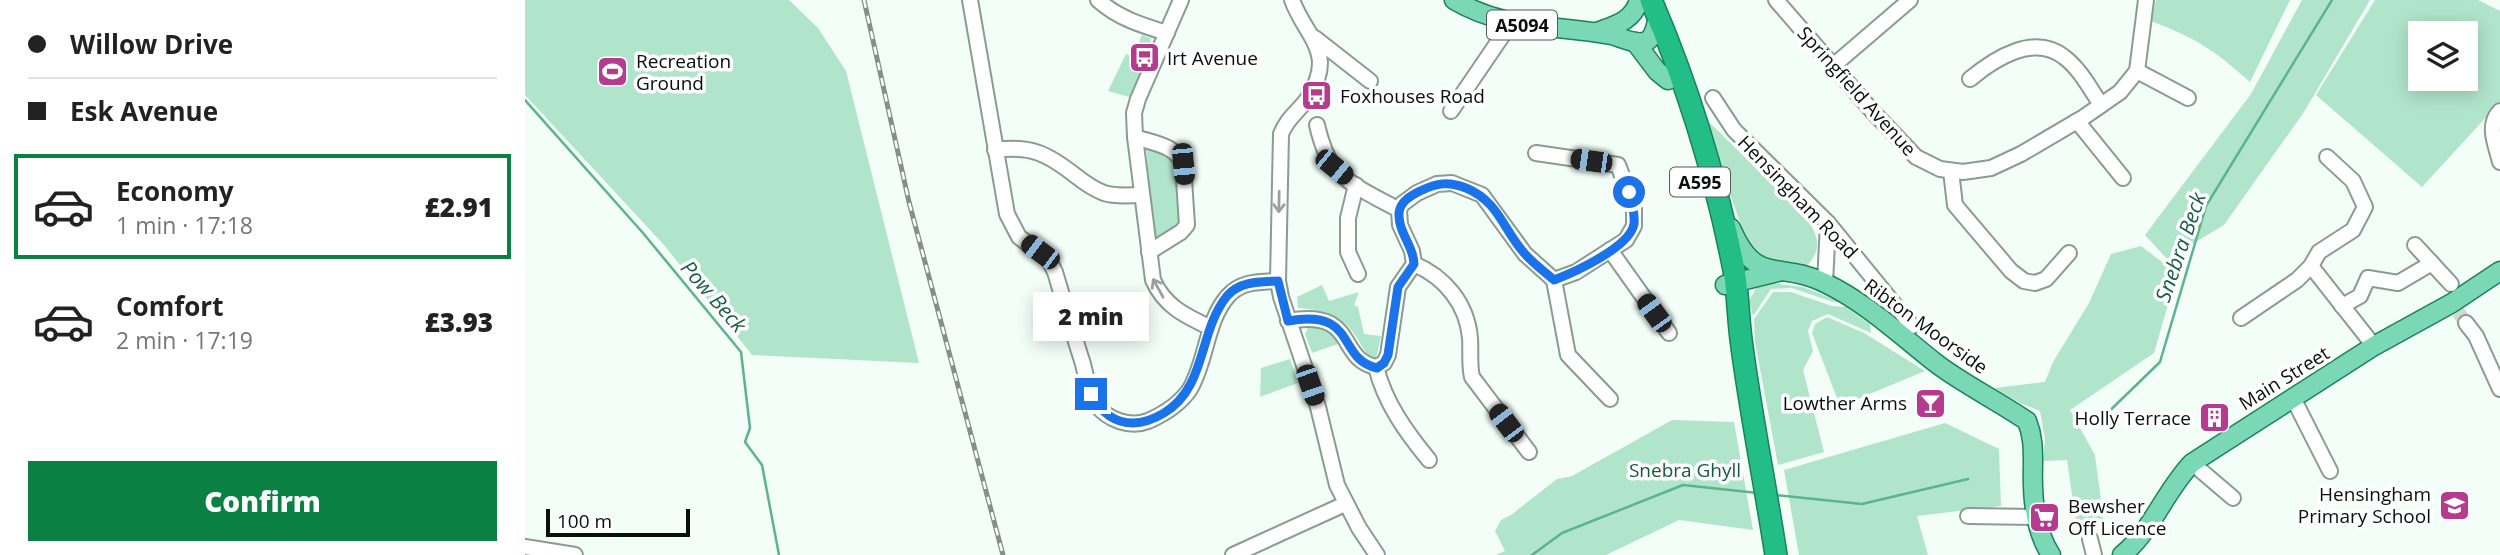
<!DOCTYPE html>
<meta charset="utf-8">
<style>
:root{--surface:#fff;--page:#f6f6f6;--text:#222;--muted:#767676;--line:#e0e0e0;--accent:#0b8043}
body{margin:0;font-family:"Open Sans",sans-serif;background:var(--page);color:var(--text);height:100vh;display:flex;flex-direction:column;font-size:26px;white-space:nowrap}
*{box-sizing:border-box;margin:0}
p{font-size:23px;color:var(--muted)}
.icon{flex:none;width:38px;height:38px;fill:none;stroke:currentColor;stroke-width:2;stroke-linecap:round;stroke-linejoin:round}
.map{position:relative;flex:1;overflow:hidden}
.details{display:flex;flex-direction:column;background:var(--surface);width:525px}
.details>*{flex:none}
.hud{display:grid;align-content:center;height:154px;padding:0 28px;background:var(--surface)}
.fabs{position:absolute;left:1883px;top:21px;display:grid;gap:14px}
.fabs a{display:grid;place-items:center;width:70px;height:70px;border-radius:0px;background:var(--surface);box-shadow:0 4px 18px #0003;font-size:35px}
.scale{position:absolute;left:21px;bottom:18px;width:144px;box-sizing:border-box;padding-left:7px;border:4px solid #090f0c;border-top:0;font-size:19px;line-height:24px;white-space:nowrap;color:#090f0c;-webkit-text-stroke:5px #fff;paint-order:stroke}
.end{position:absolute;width:32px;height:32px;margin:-16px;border:9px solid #1a73e8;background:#fff;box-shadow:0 0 0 4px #fff}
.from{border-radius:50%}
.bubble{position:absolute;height:49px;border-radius:0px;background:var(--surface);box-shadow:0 4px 18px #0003;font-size:23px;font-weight:800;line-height:49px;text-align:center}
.car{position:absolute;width:21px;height:42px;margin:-21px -10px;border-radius:9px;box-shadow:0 0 5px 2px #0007;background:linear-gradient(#222 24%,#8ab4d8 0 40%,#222 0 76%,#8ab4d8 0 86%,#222 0)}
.hud b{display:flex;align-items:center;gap:24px;height:66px;font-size:26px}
.hud b+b{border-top:2px solid var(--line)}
.hud i{width:18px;height:18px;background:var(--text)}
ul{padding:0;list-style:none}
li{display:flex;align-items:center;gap:21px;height:105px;margin:0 14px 10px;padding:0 14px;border:4px solid transparent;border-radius:0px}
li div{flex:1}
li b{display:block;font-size:26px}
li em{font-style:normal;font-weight:800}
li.current{border-color:var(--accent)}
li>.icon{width:63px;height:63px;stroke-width:1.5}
.button{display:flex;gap:14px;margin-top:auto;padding:14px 28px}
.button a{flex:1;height:80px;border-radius:0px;background:var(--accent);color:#fff;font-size:28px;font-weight:800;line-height:80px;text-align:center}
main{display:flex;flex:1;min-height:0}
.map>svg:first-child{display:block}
.green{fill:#b1e5cb;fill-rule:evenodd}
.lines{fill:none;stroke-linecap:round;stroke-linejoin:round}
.stream{stroke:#5bb48c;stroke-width:2.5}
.minor-tunnel{stroke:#d0dad5;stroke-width:14;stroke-dasharray:14 7;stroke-linecap:butt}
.minor-casing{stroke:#8a9c92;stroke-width:18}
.major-casing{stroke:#1a815c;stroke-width:21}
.highway-casing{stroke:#1a815c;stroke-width:24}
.minor{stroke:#fff;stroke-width:14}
.major{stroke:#7bd8b7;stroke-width:18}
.highway{stroke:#23be87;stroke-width:21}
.rail-casing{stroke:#858e89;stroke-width:5}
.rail{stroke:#fff;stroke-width:2.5;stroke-dasharray:8;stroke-linecap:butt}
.oneway{stroke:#9d9f9e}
.route{stroke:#1a73e8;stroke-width:9}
.labels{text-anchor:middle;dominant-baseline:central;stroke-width:7;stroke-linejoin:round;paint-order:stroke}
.shield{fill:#fff;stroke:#535755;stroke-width:2}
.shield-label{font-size:18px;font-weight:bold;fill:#090f0c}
.poi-label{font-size:19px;fill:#090f0c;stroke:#fff;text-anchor:start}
.street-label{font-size:19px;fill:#090f0c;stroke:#fff}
.park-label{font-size:19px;fill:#145a3f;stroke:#fff}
.water-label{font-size:21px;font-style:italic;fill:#1b5f44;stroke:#fff}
</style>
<main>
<section class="details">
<div class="hud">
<b><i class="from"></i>Willow Drive</b>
<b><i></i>Esk Avenue</b>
</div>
<ul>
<li class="current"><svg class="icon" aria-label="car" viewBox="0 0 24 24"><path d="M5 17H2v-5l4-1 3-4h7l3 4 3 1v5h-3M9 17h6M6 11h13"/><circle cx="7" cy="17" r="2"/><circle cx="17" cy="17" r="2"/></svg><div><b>Economy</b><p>1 min · 17:18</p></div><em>£2.91</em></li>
<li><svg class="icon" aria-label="car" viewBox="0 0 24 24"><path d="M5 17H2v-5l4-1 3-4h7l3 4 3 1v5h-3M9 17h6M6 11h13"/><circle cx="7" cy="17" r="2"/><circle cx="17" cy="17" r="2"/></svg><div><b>Comfort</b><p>2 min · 17:19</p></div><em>£3.93</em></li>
</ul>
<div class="button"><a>Confirm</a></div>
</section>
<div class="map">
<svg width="1975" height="555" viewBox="0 0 1975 555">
<rect width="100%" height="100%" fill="#f3fef8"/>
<g class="green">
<path d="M 0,0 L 264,0 L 293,28 L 321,71 L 394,363 L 227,355 L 139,245 L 0,95 Z"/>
<path d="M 1631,0 L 1765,0 L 1725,82 C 1689,50 1671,38 1626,21 Z"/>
<path d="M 1777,0 L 1845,0 L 1779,112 L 1699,225 L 1642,259 L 1620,235 L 1726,94 Z"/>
<path d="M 1850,0 L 1953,0 L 1975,11 L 1975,102 L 1897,187 L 1791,95 ZM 1895,33 L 1941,33 L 1941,79 L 1895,79 Z"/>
<path d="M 617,35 L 625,38 L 628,50 L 608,98 L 583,91 L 601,54 L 608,57 Z"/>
<path d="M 1181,124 L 1186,124 L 1282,218 C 1293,237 1298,248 1282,266 L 1243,261 L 1223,246 Z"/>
<path d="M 621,146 L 641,154 L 649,161 L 656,215 L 654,224 L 629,241 Z"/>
<path d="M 1616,246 L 1641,265 L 1653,270 L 1629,353 L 1545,410 L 1570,455 L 1579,523 L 1552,529 L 1542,460 L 1518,461 L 1520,439 L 1515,411 L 1495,403 L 1469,388 L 1520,382 L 1528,362 L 1564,303 L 1586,254 Z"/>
<path d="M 1248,283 L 1278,287 L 1317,302 L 1308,302 L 1267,288 L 1246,289 L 1228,316 L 1224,301 L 1231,288 Z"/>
<path d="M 797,285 L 804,301 L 834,292 L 829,305 L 833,307 L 839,334 L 856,336 L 852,355 L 849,359 L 844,358 C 823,322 817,311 773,308 L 772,297 Z"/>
<path d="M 1248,292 L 1266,292 L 1307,306 L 1321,307 L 1345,324 L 1346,333 L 1303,314 L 1287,321 L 1283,331 L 1288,351 L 1278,370 L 1299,452 L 1253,465 L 1230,342 L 1229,319 Z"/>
<path d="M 1302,317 L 1339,333 L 1400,371 L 1323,403 L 1312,398 L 1287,333 L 1290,324 Z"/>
<path d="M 783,327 L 792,327 L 806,331 L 813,344 L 787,353 L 780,334 Z"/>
<path d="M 765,359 L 773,383 L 735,397 L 736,368 Z"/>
<path d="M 1147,420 L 1209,422 L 1228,530 L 1154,520 L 1081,555 L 971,555 L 980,551 L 970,531 L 976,520 L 986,515 L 1032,479 L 1047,476 Z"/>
<path d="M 1420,423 L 1474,449 L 1476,506 L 1392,516 L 1403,555 L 1274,555 L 1259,470 Z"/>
</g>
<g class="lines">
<g class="stream">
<path d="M 0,100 L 118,233 L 216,352 L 225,428 L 220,442 L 237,465 L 254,555"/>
<path d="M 1571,424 L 1635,362 L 1681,206 L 1807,0"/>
<path d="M 1250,495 L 1337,504 L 1443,479"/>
<path d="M 1007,555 L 1037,533 L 1158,485 L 1233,493"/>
</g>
<path class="minor-tunnel" d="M 1933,312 L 1941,323"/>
<defs>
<g id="minor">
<path d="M 445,0 L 482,214 L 494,237 L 524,260 L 530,272 C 539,302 548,333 558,364 C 561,377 564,392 571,404 C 582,420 605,428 623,421 C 639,414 655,404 665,389 C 682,360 681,321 703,296 C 716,281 735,282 753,281"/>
<path d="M 573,0 C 593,18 616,25 642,33"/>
<path d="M 656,0 L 613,99 L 609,113 L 610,137 L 628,280 C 640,307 661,316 686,328"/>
<path d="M 767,0 C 781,38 812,52 783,98 C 774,111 762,118 756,134 L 753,281 L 756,297 L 793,407 L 812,485 L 834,528 L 852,555"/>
<path d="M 1251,0 L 1349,113 L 1391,157 L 1415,169 L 1438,172 L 1466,168 L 1496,154 L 1559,117 L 1595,92 L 1612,71 L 1621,0"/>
<path d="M 790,38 L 845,81"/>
<path d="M 1308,66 L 1385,0"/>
<path d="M 1612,71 L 1663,98"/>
<path d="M 1445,79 C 1469,59 1509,33 1539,57 C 1555,69 1565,88 1576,105"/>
<path d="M 1188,98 L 1209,130 L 1303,223 L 1387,326"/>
<path d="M 926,111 L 986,23"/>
<path d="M 1975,111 C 1961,125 1971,145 1975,162"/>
<path d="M 1552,121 L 1598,178"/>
<path d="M 792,125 C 795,138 800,155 809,167 C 824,186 853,198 874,210"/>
<path d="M 610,137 C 627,143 651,145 658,164 L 662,225 L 656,232 L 624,252"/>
<path d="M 470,150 C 506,145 523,154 551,176 C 560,183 568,189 579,193 C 591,197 604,195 617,195"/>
<path d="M 1426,171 L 1430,205 L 1486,271 L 1499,281 L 1510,283 L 1521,279 L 1544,253"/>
<path d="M 831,185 L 823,218 L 823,252 L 833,274"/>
<path d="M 1890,245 L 1926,284"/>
<path d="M 1085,250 L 1144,333"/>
<path d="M 889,264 C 920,277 942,304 945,338 C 946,352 944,364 947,377 L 1004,452"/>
<path d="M 1786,266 L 1849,346"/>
<path d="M 1029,280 L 1043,355 L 1085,399"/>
<path d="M 1300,283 L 1303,223"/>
<path d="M 1817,306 L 1835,296 L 1843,278 L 1873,283 L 1907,263"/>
<path d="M 1716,318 L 1772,280 L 1786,266 L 1794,252 L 1828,230 L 1840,207 L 1828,181 L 1802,157"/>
<path d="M 763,321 C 833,308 811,359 851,367 L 859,363 L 863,355 L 873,287 L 889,264 L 887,251 L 875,225 L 874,210 L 877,204 L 892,193 L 912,184 L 927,183 L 957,195 L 1000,254 L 1029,280 L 1051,272 L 1101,240 L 1109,226 L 1109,207 L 1093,165 L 1011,153"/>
<path d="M 1941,323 L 1951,336 L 1975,389"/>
<path d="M 851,367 C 860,403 881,432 904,460"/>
<path d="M 1768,398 L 1805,471"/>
<path d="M 1667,463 L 1708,498"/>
<path d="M 1443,516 L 1510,517"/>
<path d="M 1565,539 L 1569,555"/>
<path d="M 0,547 L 50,555"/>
<path d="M 708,555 L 820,504"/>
</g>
<g id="major">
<path d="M 929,0 C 982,31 1029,24 1086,35 C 1096,37 1111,46 1122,41 C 1130,36 1131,25 1133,17"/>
<path d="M 1072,32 C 1091,25 1108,21 1114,0"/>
<path d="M 1110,42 L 1132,71 L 1143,80"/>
<path d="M 1206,228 C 1231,287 1254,260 1300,283 C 1342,303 1376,336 1412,364 C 1440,385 1473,401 1502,421 C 1508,436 1508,448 1508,464 C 1507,495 1509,529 1526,555"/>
<path d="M 1200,285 L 1253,272"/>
<path d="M 1597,555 C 1627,531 1640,491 1667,463 L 1849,346 L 1927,303 L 1975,271"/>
</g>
<path id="highway" d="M 1126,0 C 1163,86 1191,178 1209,270 C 1213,293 1213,316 1216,339 C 1225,411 1240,483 1251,555"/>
</defs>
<use href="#minor" class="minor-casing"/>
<use href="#major" class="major-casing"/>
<use href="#highway" class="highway-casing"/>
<use href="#minor" class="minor"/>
<use href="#major" class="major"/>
<use href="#highway" class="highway"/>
<defs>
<path id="rail" d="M 339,0 L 384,202 L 478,555"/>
</defs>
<use href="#rail" class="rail-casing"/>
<use href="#rail" class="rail"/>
</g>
<defs><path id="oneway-shaft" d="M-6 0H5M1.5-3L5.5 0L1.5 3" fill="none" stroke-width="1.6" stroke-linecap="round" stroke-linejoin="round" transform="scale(1.75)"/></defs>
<g class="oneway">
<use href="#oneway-shaft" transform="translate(754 202) rotate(91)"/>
<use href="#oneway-shaft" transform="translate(633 288) rotate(-119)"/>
</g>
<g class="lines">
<path class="route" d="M 566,394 C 575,411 588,423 608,423 C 620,423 629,419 639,413 C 682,387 673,332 702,296 C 715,281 735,282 753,281 L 763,321 C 833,308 811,359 852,368 L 859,363 L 863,355 L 873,287 L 889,264 C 889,246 873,233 874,213 C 875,202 885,196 895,191 C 912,183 923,181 941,188 C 975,202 978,231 1001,255 C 1009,264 1020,272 1029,280 C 1050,272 1105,247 1109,224 C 1110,213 1107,202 1104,192"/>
</g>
<defs>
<symbol id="bus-square" viewBox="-11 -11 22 22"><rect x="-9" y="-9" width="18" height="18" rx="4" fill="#b53b8e" stroke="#fff"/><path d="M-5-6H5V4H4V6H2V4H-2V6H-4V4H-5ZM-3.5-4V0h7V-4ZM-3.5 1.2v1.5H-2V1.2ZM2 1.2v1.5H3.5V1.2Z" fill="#fff"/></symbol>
<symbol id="stadium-square" viewBox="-11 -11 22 22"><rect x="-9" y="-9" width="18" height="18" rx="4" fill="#b53b8e" stroke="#fff"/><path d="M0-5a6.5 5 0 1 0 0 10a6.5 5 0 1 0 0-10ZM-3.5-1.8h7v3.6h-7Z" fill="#fff"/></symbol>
<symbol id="bar-square" viewBox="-11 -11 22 22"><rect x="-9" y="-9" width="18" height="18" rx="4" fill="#b53b8e" stroke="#fff"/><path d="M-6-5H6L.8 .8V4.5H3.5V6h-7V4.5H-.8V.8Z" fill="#fff"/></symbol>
<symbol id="building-square" viewBox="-11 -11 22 22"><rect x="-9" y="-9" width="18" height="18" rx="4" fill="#b53b8e" stroke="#fff"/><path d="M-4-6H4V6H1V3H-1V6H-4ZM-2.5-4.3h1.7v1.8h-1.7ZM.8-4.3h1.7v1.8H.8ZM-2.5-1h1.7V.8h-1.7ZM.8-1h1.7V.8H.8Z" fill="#fff"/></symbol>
<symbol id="school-square" viewBox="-11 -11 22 22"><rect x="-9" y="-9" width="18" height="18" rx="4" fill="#b53b8e" stroke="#fff"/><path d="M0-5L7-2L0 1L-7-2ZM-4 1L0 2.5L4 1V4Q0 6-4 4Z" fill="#fff"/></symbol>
<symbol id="supermarket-square" viewBox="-11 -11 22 22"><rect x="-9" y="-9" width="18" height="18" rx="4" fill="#b53b8e" stroke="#fff"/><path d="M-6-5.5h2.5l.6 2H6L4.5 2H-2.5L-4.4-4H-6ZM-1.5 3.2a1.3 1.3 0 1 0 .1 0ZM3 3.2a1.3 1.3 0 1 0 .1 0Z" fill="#fff"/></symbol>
</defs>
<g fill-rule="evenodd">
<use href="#bus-square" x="602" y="40" width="35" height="35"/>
<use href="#stadium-square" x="70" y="54" width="35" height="35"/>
<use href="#bus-square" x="774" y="78" width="35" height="35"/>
<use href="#bar-square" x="1388" y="386" width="35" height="35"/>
<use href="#building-square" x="1672" y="400" width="35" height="35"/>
<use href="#school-square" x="1912" y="488" width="35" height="35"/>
<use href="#supermarket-square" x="1502" y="500" width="35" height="35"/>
</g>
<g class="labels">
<g class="shield">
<rect x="962" y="10.5" width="70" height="29" rx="5"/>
<rect x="1145" y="167.5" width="60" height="29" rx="5"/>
</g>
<g class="shield-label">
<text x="997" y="25">A5094</text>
<text x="1175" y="182">A595</text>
</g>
<g class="poi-label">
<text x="642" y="58">Irt Avenue</text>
<text x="111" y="61">Recreation<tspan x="111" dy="22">Ground</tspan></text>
<text x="815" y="96">Foxhouses Road</text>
<text x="1382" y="403" text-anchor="end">Lowther Arms</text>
<text x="1666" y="418" text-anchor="end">Holly Terrace</text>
<text x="1906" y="494" text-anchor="end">Hensingham<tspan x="1906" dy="22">Primary School</tspan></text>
<text x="1543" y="506">Bewsher<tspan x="1543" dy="22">Off Licence</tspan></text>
</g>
<g class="street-label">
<text transform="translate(1332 91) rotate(48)">Springfield Avenue</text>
<text transform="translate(1273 197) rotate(46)">Hensingham Road</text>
<text transform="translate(1401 326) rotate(36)">Ribton Moorside</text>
<text transform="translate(1759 378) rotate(-32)">Main Street</text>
</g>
<g class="park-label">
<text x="1160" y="470">Snebra Ghyll</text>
</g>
<g class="water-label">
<text transform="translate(1655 247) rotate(-71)">Snebra Beck</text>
<text transform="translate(189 296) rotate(49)">Pow Beck</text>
</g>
</g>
</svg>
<div class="fabs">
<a><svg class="icon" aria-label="layers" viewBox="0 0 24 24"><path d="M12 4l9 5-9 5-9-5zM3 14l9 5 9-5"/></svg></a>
</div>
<div class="scale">100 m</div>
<i class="end from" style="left:1104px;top:192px"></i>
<i class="end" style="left:566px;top:394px"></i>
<div class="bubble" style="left:508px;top:292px;width:116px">2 min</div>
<i class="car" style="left:1066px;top:161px;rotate:278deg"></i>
<i class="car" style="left:658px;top:164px;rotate:175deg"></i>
<i class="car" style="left:809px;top:167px;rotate:129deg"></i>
<i class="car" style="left:515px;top:252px;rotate:307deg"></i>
<i class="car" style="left:1129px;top:313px;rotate:324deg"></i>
<i class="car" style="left:785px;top:385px;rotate:161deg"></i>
<i class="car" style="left:981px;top:423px;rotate:323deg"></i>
</div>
</main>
